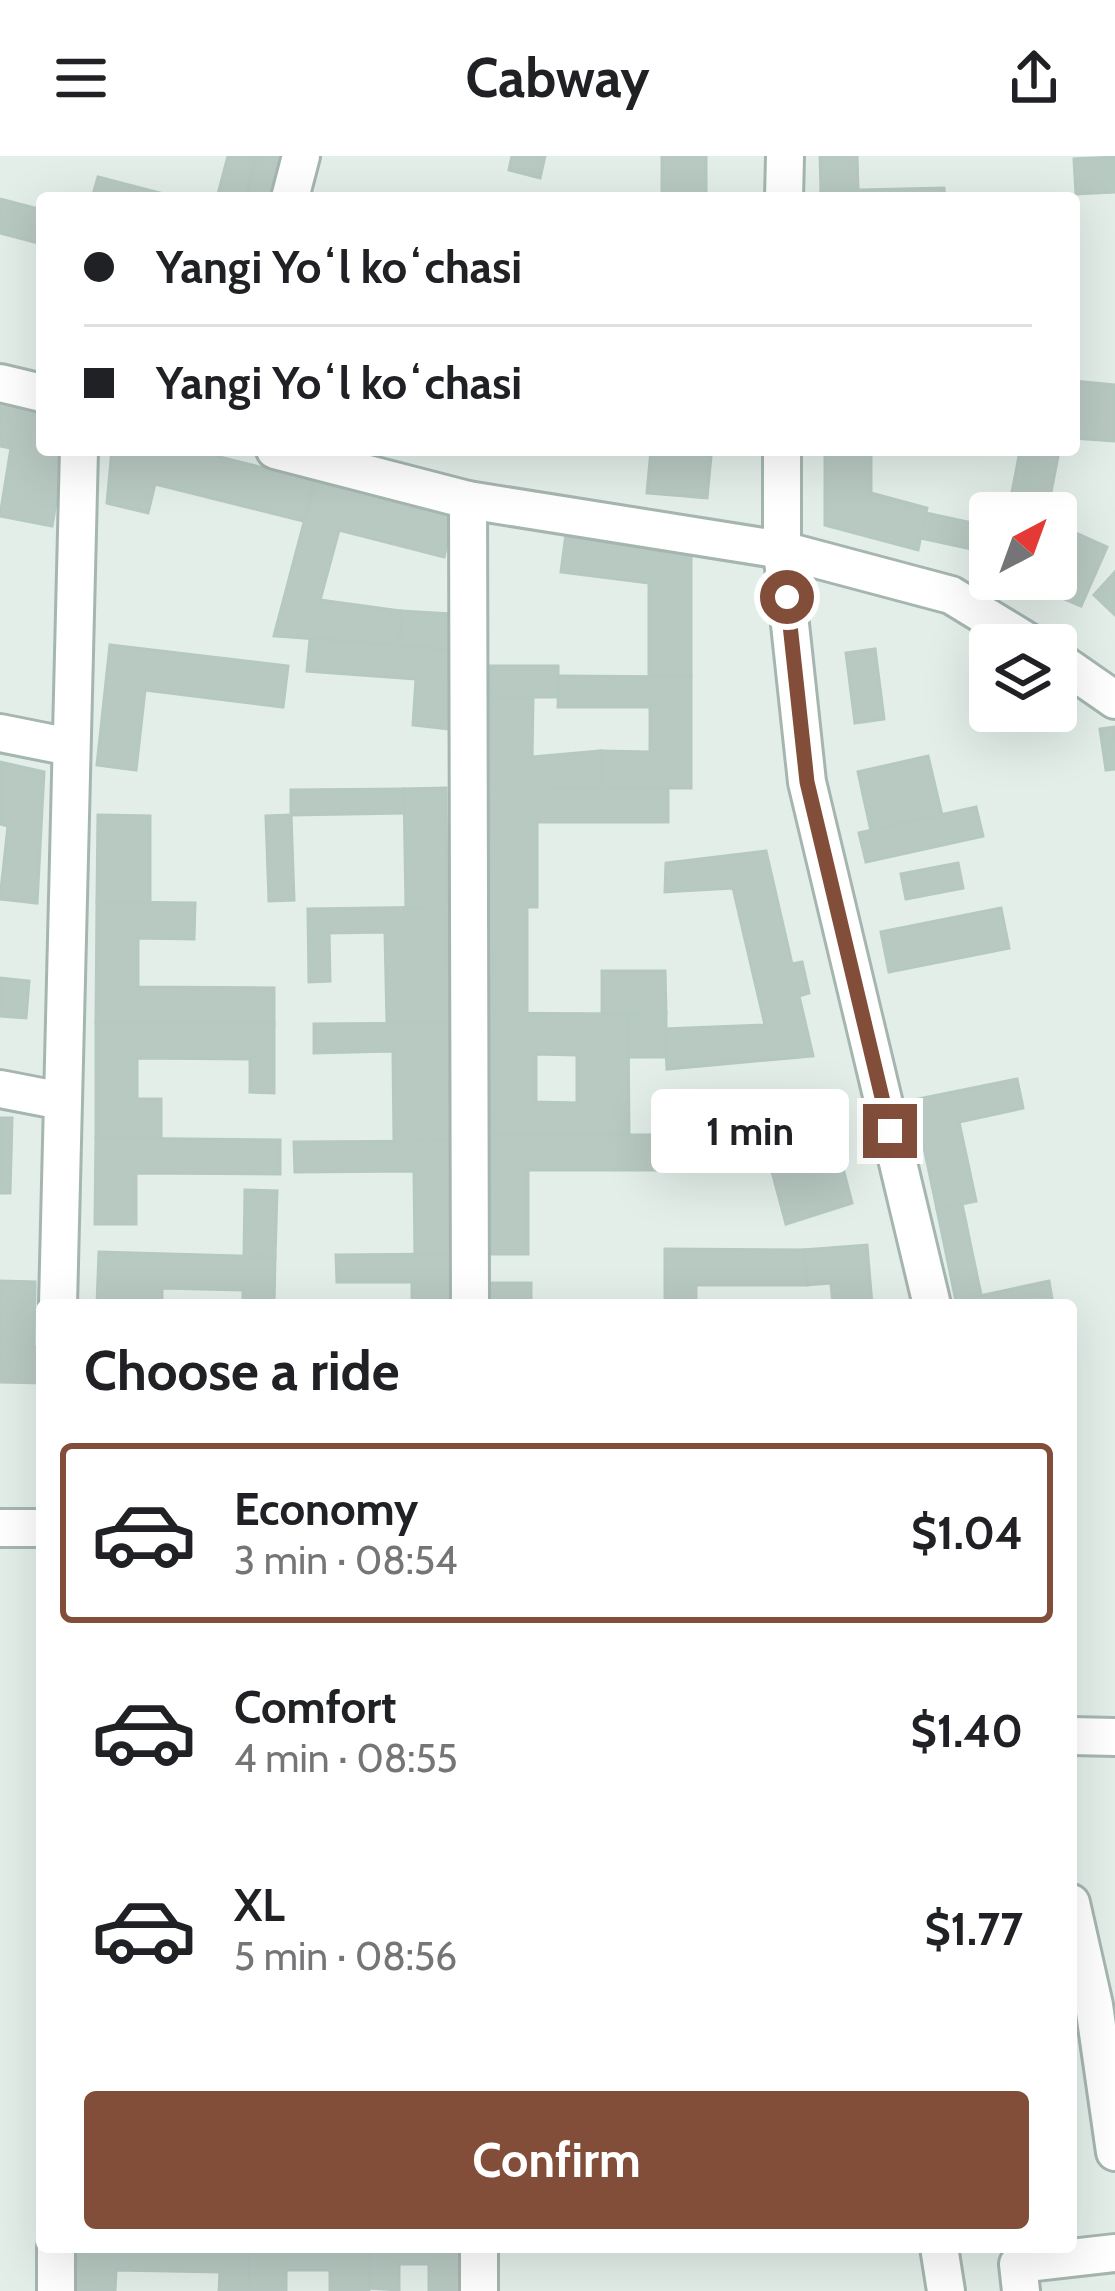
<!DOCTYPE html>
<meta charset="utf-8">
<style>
:root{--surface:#fff;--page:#f2f2f2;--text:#202124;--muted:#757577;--line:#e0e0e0;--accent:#824e3a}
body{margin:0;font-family:Cabin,sans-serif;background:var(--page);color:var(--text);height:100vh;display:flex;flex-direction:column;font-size:45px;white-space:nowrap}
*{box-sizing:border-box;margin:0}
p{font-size:39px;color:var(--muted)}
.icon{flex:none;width:66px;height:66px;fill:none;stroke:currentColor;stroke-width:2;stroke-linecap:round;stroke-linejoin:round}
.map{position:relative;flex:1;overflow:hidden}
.sheet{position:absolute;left:36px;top:1143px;width:1041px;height:954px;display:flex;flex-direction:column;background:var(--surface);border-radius:12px;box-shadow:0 12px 48px #0002}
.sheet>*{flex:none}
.top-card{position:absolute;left:36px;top:36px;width:1044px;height:264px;border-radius:12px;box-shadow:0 12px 48px #0002;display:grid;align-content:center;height:264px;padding:0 48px;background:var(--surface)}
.needle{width:78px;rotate:41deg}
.tools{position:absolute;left:969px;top:336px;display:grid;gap:24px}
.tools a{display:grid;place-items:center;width:108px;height:108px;border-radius:12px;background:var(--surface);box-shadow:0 12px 48px #0002;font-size:60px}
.end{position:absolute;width:54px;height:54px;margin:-27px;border:15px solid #824e3a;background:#fff;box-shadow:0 0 0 6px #fff}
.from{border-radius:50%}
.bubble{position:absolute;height:84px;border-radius:12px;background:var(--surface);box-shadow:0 12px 48px #0002;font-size:39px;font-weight:700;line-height:84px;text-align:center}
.top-card b{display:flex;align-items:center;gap:42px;height:114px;font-size:45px}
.top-card b+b{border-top:3px solid var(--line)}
.top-card i{width:30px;height:30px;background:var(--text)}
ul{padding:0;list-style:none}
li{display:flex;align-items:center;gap:36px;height:180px;margin:0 24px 18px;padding:0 24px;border:6px solid transparent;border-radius:12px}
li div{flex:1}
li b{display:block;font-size:45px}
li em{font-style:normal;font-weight:700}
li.on{border-color:var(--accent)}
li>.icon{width:108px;height:108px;stroke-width:1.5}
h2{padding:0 48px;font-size:54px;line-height:144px}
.cta{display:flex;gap:24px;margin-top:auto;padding:24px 48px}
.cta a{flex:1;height:138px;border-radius:12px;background:var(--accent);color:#fff;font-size:48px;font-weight:700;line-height:138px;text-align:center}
header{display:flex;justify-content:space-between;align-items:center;height:156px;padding:0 48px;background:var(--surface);font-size:54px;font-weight:700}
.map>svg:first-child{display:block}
.building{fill:#b8c9c2;stroke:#b5c8c1;stroke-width:3;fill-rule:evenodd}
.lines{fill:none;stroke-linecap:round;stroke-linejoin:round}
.minor-casing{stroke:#a5b6b1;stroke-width:42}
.minor{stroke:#fff;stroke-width:36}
.route{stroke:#824e3a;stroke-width:15}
</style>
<header><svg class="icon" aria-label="menu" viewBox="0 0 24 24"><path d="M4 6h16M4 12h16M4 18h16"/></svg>Cabway<svg class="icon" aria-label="share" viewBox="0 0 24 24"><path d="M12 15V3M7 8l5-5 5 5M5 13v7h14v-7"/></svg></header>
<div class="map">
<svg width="1115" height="2135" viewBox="0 0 1115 2135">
<rect width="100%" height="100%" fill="#e3eee9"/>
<g class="building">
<path d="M 228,0 L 257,0 L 246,42 L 217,42 Z"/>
<path d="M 257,0 L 289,0 L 278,42 L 246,42 Z"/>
<path d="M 512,0 L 545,0 L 540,22 L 509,14 Z"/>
<rect x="662" y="0" width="44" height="42"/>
<path d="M 820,0 L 857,0 L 858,34 L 821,35 Z"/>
<path d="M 1115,1 L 1115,36 L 1076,38 L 1074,3 Z"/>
<path d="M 98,21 L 179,42 L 92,42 Z"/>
<path d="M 944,32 L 945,42 L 821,42 L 821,35 Z"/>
<path d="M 0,43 L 42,54 L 42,88 L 0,77 Z"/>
<path d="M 1074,225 L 1115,229 L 1115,285 L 1074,282 Z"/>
<path d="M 0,245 L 42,252 L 42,294 L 65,294 L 52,370 L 0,360 L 11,292 L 0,290 Z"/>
<path d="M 112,294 L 192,294 L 315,325 L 303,365 L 155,328 L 148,357 L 107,347 Z"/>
<path d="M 651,294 L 711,300 L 707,342 L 647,337 Z"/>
<path d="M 825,294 L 871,294 L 871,337 L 927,352 L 918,394 L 825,369 Z"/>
<path d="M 1020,295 L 1058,300 L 1047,357 L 1008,357 Z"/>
<path d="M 315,325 L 454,360 L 444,401 L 339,374 L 320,444 L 401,455 L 400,489 L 274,480 Z"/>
<path d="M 926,357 L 981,369 L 976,394 L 921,382 Z"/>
<path d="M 1056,368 L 1107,391 L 1081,450 L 1018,423 L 1056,423 Z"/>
<path d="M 566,378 L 691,394 L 691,521 L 649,520 L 649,427 L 561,416 Z"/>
<path d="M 1115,416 L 1115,459 L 1094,439 Z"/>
<path d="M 401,455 L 451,458 L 449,494 L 400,489 Z"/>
<path d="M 310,483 L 456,494 L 450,573 L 413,569 L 416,523 L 307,515 Z"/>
<path d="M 110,489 L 288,510 L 283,551 L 145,534 L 136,614 L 97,609 Z"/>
<path d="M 875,493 L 884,563 L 855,567 L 846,497 Z"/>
<rect x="490" y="510" width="68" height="31"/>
<path d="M 559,520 L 691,521 L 691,632 L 601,632 L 601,595 L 650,596 L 650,551 L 558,551 Z"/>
<path d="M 490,541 L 533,542 L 532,601 L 601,595 L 601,632 L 490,631 Z"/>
<path d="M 1115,571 L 1115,613 L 1106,614 L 1100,573 Z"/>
<path d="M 928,600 L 942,659 L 871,675 L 858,616 Z"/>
<path d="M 0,606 L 44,616 L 37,747 L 0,743 L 8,670 L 0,668 Z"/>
<path d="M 490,631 L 668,632 L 668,666 L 537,666 L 537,751 L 490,751 Z"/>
<path d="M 446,632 L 447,751 L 406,752 L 404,633 Z"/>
<path d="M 404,633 L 405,657 L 291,659 L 291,634 Z"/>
<path d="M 976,651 L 983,680 L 866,706 L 859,677 Z"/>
<path d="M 98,659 L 150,660 L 150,747 L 97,746 Z"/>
<path d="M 291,659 L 294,744 L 269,745 L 266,660 Z"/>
<path d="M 766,695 L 792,808 L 802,806 L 809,837 L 799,840 L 813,900 L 667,913 L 665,873 L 765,869 L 733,732 L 665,736 L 666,707 Z"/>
<path d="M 958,707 L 963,732 L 906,743 L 901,718 Z"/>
<path d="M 97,746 L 195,747 L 194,783 L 138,782 L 138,831 L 274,832 L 274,868 L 96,866 Z"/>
<path d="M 447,751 L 449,867 L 387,867 L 385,776 L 329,777 L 330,825 L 309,826 L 308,753 Z"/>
<path d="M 490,751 L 527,751 L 527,858 L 490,857 Z"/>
<path d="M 1001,752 L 1009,792 L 889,816 L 881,776 Z"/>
<path d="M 602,815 L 665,815 L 666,857 L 602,857 Z"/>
<path d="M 0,822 L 29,825 L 26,862 L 0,860 Z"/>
<path d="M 490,857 L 628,858 L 629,979 L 490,979 ZM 536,898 L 577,899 L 577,947 L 536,946 Z"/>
<path d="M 666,857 L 666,901 L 629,901 L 628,858 Z"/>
<path d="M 96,866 L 274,868 L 274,937 L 250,936 L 250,903 L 137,902 L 137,943 L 161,943 L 161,982 L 96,982 Z"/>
<path d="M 449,867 L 451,985 L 394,985 L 393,895 L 314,897 L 314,868 Z"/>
<path d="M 1017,923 L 1023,952 L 959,966 L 976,1045 L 937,1053 L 914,944 Z"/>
<path d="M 823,936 L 852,1047 L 786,1068 L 762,978 L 670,983 L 668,945 Z"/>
<path d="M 0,962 L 12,962 L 10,1037 L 0,1037 Z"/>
<path d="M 490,979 L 667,979 L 667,1014 L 528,1014 L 528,1098 L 491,1098 Z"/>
<path d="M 96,982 L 280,984 L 280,1018 L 136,1017 L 136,1068 L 95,1068 Z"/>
<path d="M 451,985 L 452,1098 L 415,1099 L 414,1015 L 295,1016 L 294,986 Z"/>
<path d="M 245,1034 L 277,1035 L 275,1101 L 244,1100 Z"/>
<path d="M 962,1048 L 981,1139 L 956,1145 L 937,1053 Z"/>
<path d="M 867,1089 L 872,1149 L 833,1149 L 831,1127 L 807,1129 L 804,1094 Z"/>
<path d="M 665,1093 L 804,1094 L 807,1129 L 696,1129 L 696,1149 L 665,1149 Z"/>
<path d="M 99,1096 L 275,1101 L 274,1149 L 243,1149 L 243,1134 L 162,1132 L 162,1149 L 97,1149 Z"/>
<path d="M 452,1098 L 451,1149 L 412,1149 L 412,1126 L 337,1126 L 336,1099 Z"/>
<path d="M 0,1125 L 35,1126 L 34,1191 L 42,1191 L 42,1227 L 0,1226 Z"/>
<path d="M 1049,1125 L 1053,1149 L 956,1149 L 956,1145 Z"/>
<rect x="488" y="1127" width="43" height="22"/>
<path d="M 78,2091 L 249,2091 L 249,2135 L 219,2135 L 220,2116 L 116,2114 L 115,2135 L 77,2135 Z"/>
<path d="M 249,2091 L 370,2091 L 369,2135 L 330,2135 L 330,2114 L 286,2114 L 286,2135 L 249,2135 Z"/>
<path d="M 370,2091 L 465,2091 L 464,2135 L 429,2135 L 429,2108 L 399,2108 L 399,2134 L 369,2132 Z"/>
</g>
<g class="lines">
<defs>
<g id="minor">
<path d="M 290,42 L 301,0"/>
<path d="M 784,42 L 785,0"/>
<path d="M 0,227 L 42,237"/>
<path d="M 275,294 L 468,344 L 782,394 L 951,439 L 1033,489"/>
<path d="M 782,294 L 782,394 L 807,626 L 932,1149"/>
<path d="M 468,344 L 470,1149"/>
<path d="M 1056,503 L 1115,544"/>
<path d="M 0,577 L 70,591"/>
<path d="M 0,933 L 62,945"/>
<path d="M 58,1149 L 79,294"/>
<path d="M 0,1372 L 42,1372"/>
<path d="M 1071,1580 L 1115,1581"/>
<path d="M 1071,1747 L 1094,1849 L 1115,1996"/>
<path d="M 56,2091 L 56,2135"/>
<path d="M 479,2091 L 479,2135"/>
<path d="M 939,2091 L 946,2135"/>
<path d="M 1021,2135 L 1018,2108 L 1115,2097"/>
</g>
</defs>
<use href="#minor" class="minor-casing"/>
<use href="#minor" class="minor"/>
</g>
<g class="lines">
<path class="route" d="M 787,441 L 807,626 L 890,975"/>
</g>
</svg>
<div class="tools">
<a><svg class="needle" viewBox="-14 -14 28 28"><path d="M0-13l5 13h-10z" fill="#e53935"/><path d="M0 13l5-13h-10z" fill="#757577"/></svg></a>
<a><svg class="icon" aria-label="layers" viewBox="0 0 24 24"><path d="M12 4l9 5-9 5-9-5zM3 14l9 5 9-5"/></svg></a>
</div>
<i class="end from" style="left:787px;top:441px"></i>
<i class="end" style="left:890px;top:975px"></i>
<div class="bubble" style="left:651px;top:933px;width:198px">1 min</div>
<div class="top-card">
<b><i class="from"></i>Yangi Yoʻl koʻchasi</b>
<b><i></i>Yangi Yoʻl koʻchasi</b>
</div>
<section class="sheet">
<h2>Choose a ride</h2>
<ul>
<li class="on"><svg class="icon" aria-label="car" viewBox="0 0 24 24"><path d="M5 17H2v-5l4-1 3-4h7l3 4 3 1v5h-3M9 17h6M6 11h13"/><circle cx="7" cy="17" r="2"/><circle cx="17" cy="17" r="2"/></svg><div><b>Economy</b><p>3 min · 08:54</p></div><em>$1.04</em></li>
<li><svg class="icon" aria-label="car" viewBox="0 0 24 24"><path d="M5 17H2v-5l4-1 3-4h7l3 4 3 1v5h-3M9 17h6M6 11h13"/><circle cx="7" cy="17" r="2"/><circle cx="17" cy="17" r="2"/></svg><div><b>Comfort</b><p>4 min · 08:55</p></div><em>$1.40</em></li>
<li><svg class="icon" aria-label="car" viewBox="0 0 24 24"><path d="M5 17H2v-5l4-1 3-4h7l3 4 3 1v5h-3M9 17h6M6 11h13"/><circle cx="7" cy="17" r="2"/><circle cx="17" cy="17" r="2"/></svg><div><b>XL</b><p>5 min · 08:56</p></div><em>$1.77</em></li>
</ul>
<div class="cta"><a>Confirm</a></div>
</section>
</div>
